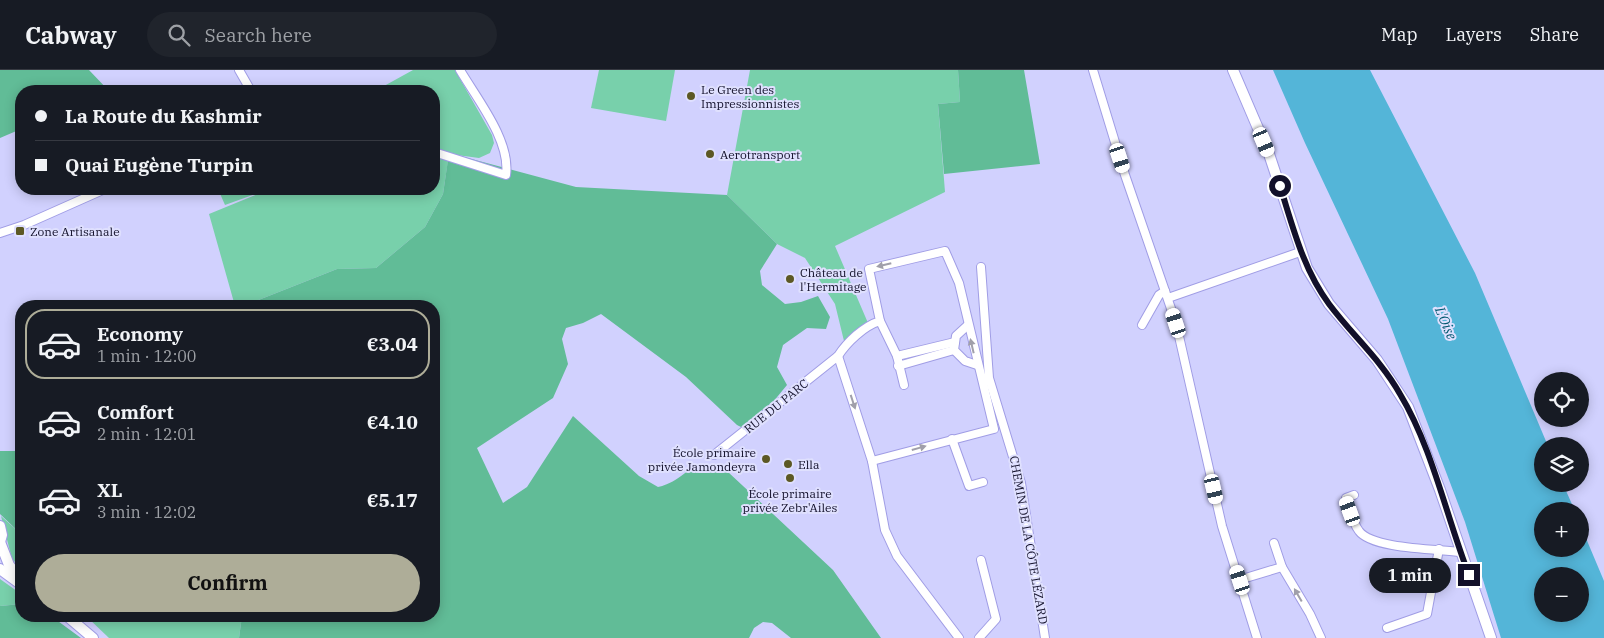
<!DOCTYPE html>
<meta charset="utf-8">
<style>
:root{--surface:#171b24;--page:#20242c;--text:#f1f3f6;--muted:#9ea1a6;--line:#363941;--accent:#aead98}
body{margin:0;font-family:"IBM Plex Serif",serif;background:var(--page);color:var(--text);height:100vh;display:flex;flex-direction:column;font-size:19px;white-space:nowrap}
*{box-sizing:border-box;margin:0}
p{font-size:16px;color:var(--muted)}
.icon{flex:none;width:28px;height:28px;fill:none;stroke:currentColor;stroke-width:2;stroke-linecap:round;stroke-linejoin:round}
.map{position:relative;flex:1;overflow:hidden}
.sheet{position:absolute;left:15px;top:230px;width:425px;height:322px;display:flex;flex-direction:column;background:var(--surface);border-radius:20px;box-shadow:0 2px 12px #0003}
.sheet>*{flex:none}
.banner{position:absolute;left:15px;top:15px;width:425px;height:110px;border-radius:20px;box-shadow:0 2px 12px #0003;display:grid;align-content:center;height:110px;padding:0 20px;background:var(--surface)}
.fabs{position:absolute;left:1534px;top:302px;display:grid;gap:10px}
.fabs a{display:grid;place-items:center;width:55px;height:55px;border-radius:50%;background:var(--surface);box-shadow:0 2px 12px #0003;font-size:25px}
.end{position:absolute;width:22px;height:22px;margin:-11px;border:6px solid #12102a;background:#fff;box-shadow:0 0 0 2px #fff}
.from{border-radius:50%}
.bubble{position:absolute;height:35px;border-radius:18px;background:var(--surface);box-shadow:0 2px 12px #0003;font-size:16px;font-weight:700;line-height:35px;text-align:center}
.car{position:absolute;width:15px;height:30px;margin:-15px -8px;border-radius:6px;box-shadow:0 0 4px 1px #0007;background:linear-gradient(#fff 24%,#345 0 40%,#fff 0 76%,#345 0 86%,#fff 0)}
.banner b{display:flex;align-items:center;gap:18px;height:48px;font-size:19px}
.banner b+b{border-top:1px solid var(--line)}
.banner i{width:12px;height:12px;background:var(--text)}
ul{padding:9px 0 0;list-style:none}
li{display:flex;align-items:center;gap:15px;height:70px;margin:0 10px 8px;padding:0 10px;border:2px solid transparent;border-radius:20px}
li div{flex:1}
li b{display:block;font-size:19px}
li em{font-style:normal;font-weight:700}
li.selected{border-color:var(--accent)}
li>.icon{width:45px;height:45px;stroke-width:1.5}
.action{display:flex;gap:10px;margin-top:auto;padding:10px 20px}
.action a{flex:1;height:58px;border-radius:30px;background:var(--accent);color:#111;font-size:20px;font-weight:700;line-height:58px;text-align:center}
header{display:flex;align-items:center;gap:30px;box-sizing:border-box;height:70px;padding:0 25px;background:var(--surface);border-bottom:1px solid var(--line)}
header strong{font-size:24px}
nav{display:flex;gap:28px;margin-inline-start:auto;font-size:18px}
.search{width:350px;height:45px;background:var(--page);display:flex;align-items:center;gap:12px;box-sizing:border-box;padding:0 18px;border-radius:28px;color:var(--muted);font-size:19px}
.map>svg:first-child{display:block}
.green{fill:#78d0ab}
.forest{fill:#61bc97}
.water{fill:#54b5d8;fill-rule:evenodd}
.lines{fill:none;stroke-linecap:round;stroke-linejoin:round}
.street-casing{stroke:#a09de5;stroke-width:10}
.secondary-casing{stroke:#a09de5;stroke-width:12}
.street{stroke:#fff;stroke-width:8}
.secondary{stroke:#fff;stroke-width:10}
.oneway{fill:#a09faa}
.route{stroke:#12102a;stroke-width:6}
.poi-dot{fill:#5c5824;stroke:#dfe0fe;stroke-width:2}
.labels{text-anchor:middle;dominant-baseline:central;stroke-width:4;stroke-linejoin:round;paint-order:stroke}
.poi-label{font-size:12px;fill:#12102a;stroke:#dfe0fe;text-anchor:start}
.street-label{font-size:12px;fill:#12102a;stroke:#dfe0fe}
.water-label{font-size:14px;font-style:italic;fill:#01576f;stroke:#dfe0fe}
</style>
<header>
<strong>Cabway</strong>
<div class="search"><svg class="icon" aria-label="search" viewBox="0 0 24 24"><circle cx="10" cy="10" r="6"/><path d="M15 15l6 6"/></svg>Search here</div>
<nav><a>Map</a><a>Layers</a><a>Share</a></nav>
</header>
<div class="map">
<svg width="1604" height="568" viewBox="0 0 1604 568">
<rect width="100%" height="100%" fill="#d1d1fe"/>
<g class="green">
<path d="M 413,0 L 455,0 L 492,65 L 494,73 L 490,83 L 479,88 L 449,84 L 443,124 L 425,157 L 376,198 L 337,199 L 243,236 L 235,236 L 209,144 L 270,119 L 434,119 L 434,21 L 375,21 Z"/>
<path d="M 599,0 L 675,0 L 666,51 L 591,38 Z"/>
<path d="M 750,0 L 958,0 L 960,32 L 938,34 L 945,122 L 835,176 L 868,253 L 844,271 L 835,234 L 805,188 L 777,174 L 727,125 Z"/>
<path d="M 218,119 L 266,119 L 266,120 L 225,135 Z"/>
<path d="M 1,446 L 21,464 L 21,498 L 12,489 Z"/>
<path d="M 0,509 L 21,524 L 21,534 L 0,536 Z"/>
<path d="M 86,546 L 242,546 L 239,568 L 109,568 Z"/>
</g>
<g class="forest">
<path d="M 0,0 L 89,0 L 109,21 L 21,21 L 21,59 L 0,68 Z"/>
<path d="M 958,0 L 1024,0 L 1040,94 L 944,104 L 938,34 L 960,32 Z"/>
<path d="M 449,83 L 576,117 L 727,125 L 777,174 L 760,201 L 762,215 L 785,234 L 801,232 L 818,226 L 830,247 L 826,259 L 807,258 L 783,275 L 777,297 L 787,315 L 749,361 L 737,355 L 686,307 L 601,244 L 583,253 L 566,258 L 562,269 L 568,294 L 553,328 L 477,378 L 503,433 L 527,417 L 573,346 L 639,406 L 658,417 C 690,410 686,384 728,402 L 833,500 L 881,568 L 791,568 L 772,553 L 763,552 L 754,558 L 749,568 L 239,568 L 242,546 L 434,546 L 434,236 L 243,236 L 337,199 L 376,198 L 425,157 L 443,124 Z"/>
<path d="M 0,381 L 21,381 L 21,464 L 0,444 Z"/>
<path d="M 21,534 L 21,546 L 51,546 L 81,568 L 0,568 L 0,536 Z"/>
</g>
<path class="water" d="M 1273,0 L 1370,0 L 1475,203 L 1548,376 L 1542,376 L 1542,414 L 1563,414 L 1575,441 L 1542,441 L 1542,479 L 1580,479 L 1580,454 L 1604,511 L 1604,568 L 1501,568 L 1465,452 L 1388,249 L 1305,73 ZM 1542,506 L 1580,506 L 1580,544 L 1542,544 Z"/>
<g class="lines">
<defs>
<g id="street">
<path d="M 239,0 L 251,21"/>
<path d="M 1093,0 L 1125,105 L 1176,253 L 1222,456 L 1257,568"/>
<path d="M 434,82 L 506,105 C 511,71 477,29 460,0"/>
<path d="M 0,163 L 24,155 L 105,119"/>
<path d="M 981,197 L 989,308 L 1021,413 L 1045,568"/>
<path d="M 1168,228 L 1300,182"/>
<path d="M 880,251 L 897,286 L 904,315"/>
<path d="M 968,255 L 956,266 L 954,280 L 965,291 L 977,295"/>
<path d="M 1142,255 L 1159,225 L 1165,221"/>
<path d="M 838,286 L 872,391 L 885,460 L 897,486 L 959,568"/>
<path d="M 897,286 L 955,272"/>
<path d="M 898,296 L 954,280"/>
<path d="M 952,369 L 969,416 L 983,412"/>
<path d="M 714,385 L 838,286 C 847,272 864,256 880,251 L 869,199 L 945,181 L 959,213 L 994,359 L 872,391"/>
<path d="M 1354,425 L 1346,428 C 1350,439 1352,452 1359,461 C 1372,479 1437,479 1460,482"/>
<path d="M 1274,473 L 1282,497"/>
<path d="M 1239,510 L 1282,497 L 1310,544 L 1321,568"/>
<path d="M 1387,558 L 1427,544 L 1439,479"/>
<path d="M 979,568 L 996,549 L 981,490"/>
</g>
<g id="secondary">
<path d="M 1233,0 L 1269,84 L 1307,198 L 1329,234 L 1377,290 L 1408,337 L 1440,420 L 1491,568"/>
<path d="M 0,456 L 2,465 L 0,472"/>
<path d="M 0,472 L 9,495 L 21,510"/>
<path d="M 0,499 L 19,513"/>
<path d="M 67,546 L 93,568"/>
</g>
</defs>
<use href="#street" class="street-casing"/>
<use href="#secondary" class="secondary-casing"/>
<use href="#street" class="street"/>
<use href="#secondary" class="secondary"/>
</g>
<defs><path id="oneway-solid" d="M-6-.8H1V-3.2L6.5 0L1 3.2V.8H-6Z" transform="scale(1.25)"/></defs>
<g class="oneway">
<use href="#oneway-solid" transform="translate(884 195) rotate(167)"/>
<use href="#oneway-solid" transform="translate(972 276) rotate(-103)"/>
<use href="#oneway-solid" transform="translate(853 332) rotate(72)"/>
<use href="#oneway-solid" transform="translate(919 378) rotate(-16)"/>
<use href="#oneway-solid" transform="translate(1298 525) rotate(-120)"/>
</g>
<g class="lines">
<path class="route" d="M 1280,116 C 1293,157 1303,199 1329,234 C 1352,265 1381,290 1400,324 C 1433,379 1446,446 1469,505"/>
</g>
<g class="poi-dot">
<circle cx="691" cy="26" r="5"/>
<circle cx="710" cy="84" r="5"/>
<rect x="15" y="156" width="10" height="10" rx="2.5"/>
<circle cx="790" cy="209" r="5"/>
<circle cx="766" cy="389" r="5"/>
<circle cx="788" cy="394" r="5"/>
<circle cx="790" cy="408" r="5"/>
</g>
<g class="labels">
<g class="poi-label">
<text x="701" y="19">Le Green des<tspan x="701" dy="14">Impressionnistes</tspan></text>
<text x="720" y="84">Aerotransport</text>
<text x="30" y="161">Zone Artisanale</text>
<text x="800" y="202">Château de<tspan x="800" dy="14">l'Hermitage</tspan></text>
<text x="756" y="382" text-anchor="end">École primaire<tspan x="756" dy="14">privée Jamondeyra</tspan></text>
<text x="798" y="394">Ella</text>
<text x="790" y="423" text-anchor="middle">École primaire<tspan x="790" dy="14">privée Zebr'Ailes</tspan></text>
</g>
<g class="street-label">
<text transform="translate(776 336) rotate(-39)">RUE DU PARC</text>
<text transform="translate(1029 470) rotate(80)">CHEMIN DE LA CÔTE LÉZARD</text>
</g>
<g class="water-label">
<text transform="translate(1446 253) rotate(67)">L'Oise</text>
</g>
</g>
</svg>
<div class="fabs">
<a><svg class="icon" aria-label="locate" viewBox="0 0 24 24"><circle cx="12" cy="12" r="6"/><path d="M12 2v4M12 18v4M2 12h4M18 12h4"/></svg></a>
<a><svg class="icon" aria-label="layers" viewBox="0 0 24 24"><path d="M12 4l9 5-9 5-9-5zM3 14l9 5 9-5"/></svg></a>
<a>+</a>
<a>−</a>
</div>
<i class="end from" style="left:1280px;top:116px"></i>
<i class="end" style="left:1469px;top:505px"></i>
<div class="bubble" style="left:1369px;top:488px;width:82px">1 min</div>
<i class="car" style="left:1264px;top:72px;rotate:157deg"></i>
<i class="car" style="left:1120px;top:88px;rotate:162deg"></i>
<i class="car" style="left:1176px;top:253px;rotate:342deg"></i>
<i class="car" style="left:1214px;top:419px;rotate:167deg"></i>
<i class="car" style="left:1350px;top:441px;rotate:340deg"></i>
<i class="car" style="left:1240px;top:510px;rotate:342deg"></i>
<div class="banner">
<b><i class="from"></i>La Route du Kashmir</b>
<b><i></i>Quai Eugène Turpin</b>
</div>
<section class="sheet">
<ul>
<li class="selected"><svg class="icon" aria-label="car" viewBox="0 0 24 24"><path d="M5 17H2v-5l4-1 3-4h7l3 4 3 1v5h-3M9 17h6M6 11h13"/><circle cx="7" cy="17" r="2"/><circle cx="17" cy="17" r="2"/></svg><div><b>Economy</b><p>1 min · 12:00</p></div><em>€3.04</em></li>
<li><svg class="icon" aria-label="car" viewBox="0 0 24 24"><path d="M5 17H2v-5l4-1 3-4h7l3 4 3 1v5h-3M9 17h6M6 11h13"/><circle cx="7" cy="17" r="2"/><circle cx="17" cy="17" r="2"/></svg><div><b>Comfort</b><p>2 min · 12:01</p></div><em>€4.10</em></li>
<li><svg class="icon" aria-label="car" viewBox="0 0 24 24"><path d="M5 17H2v-5l4-1 3-4h7l3 4 3 1v5h-3M9 17h6M6 11h13"/><circle cx="7" cy="17" r="2"/><circle cx="17" cy="17" r="2"/></svg><div><b>XL</b><p>3 min · 12:02</p></div><em>€5.17</em></li>
</ul>
<div class="action"><a>Confirm</a></div>
</section>
</div>
